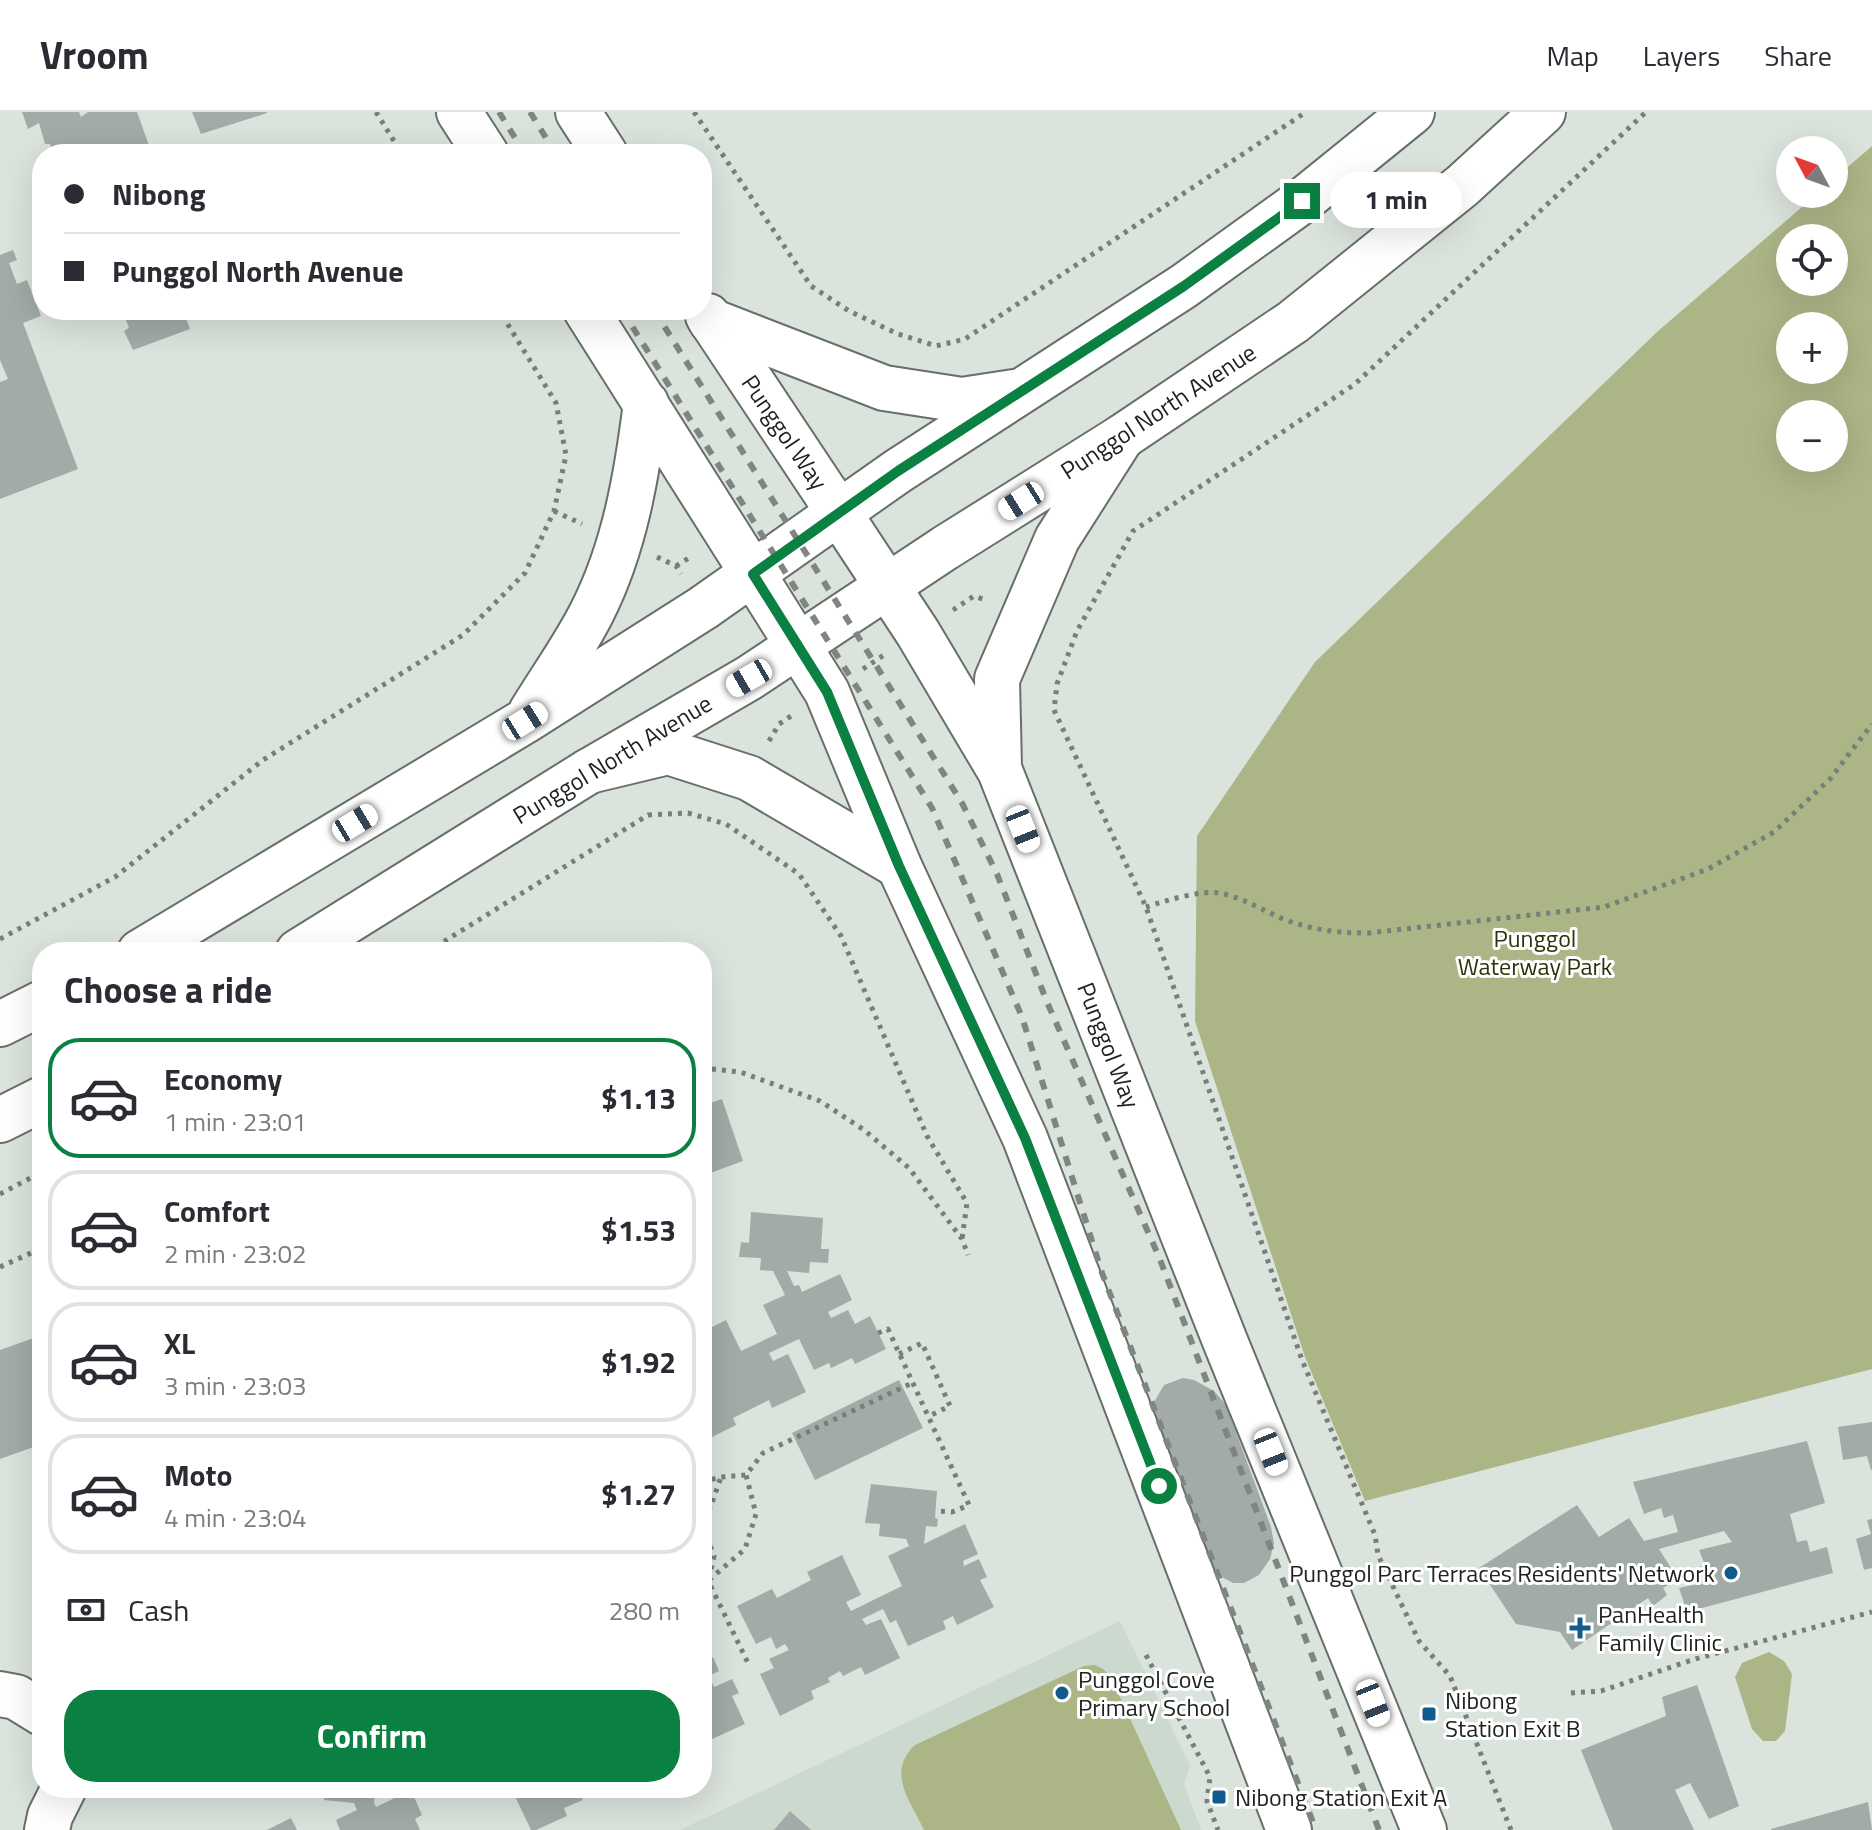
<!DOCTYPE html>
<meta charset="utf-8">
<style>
:root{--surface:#fff;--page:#f2f2f3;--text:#2b2b33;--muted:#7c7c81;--line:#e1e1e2;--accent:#0b8043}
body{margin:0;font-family:"Titillium Web",sans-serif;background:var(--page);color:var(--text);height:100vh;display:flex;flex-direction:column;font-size:30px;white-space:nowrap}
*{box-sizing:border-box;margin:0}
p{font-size:26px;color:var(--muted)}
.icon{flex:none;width:44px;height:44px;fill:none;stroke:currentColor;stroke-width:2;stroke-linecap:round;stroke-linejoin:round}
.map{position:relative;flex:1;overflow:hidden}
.details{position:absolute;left:32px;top:830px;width:680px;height:856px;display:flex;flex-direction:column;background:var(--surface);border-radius:32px;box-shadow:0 8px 32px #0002}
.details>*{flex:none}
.guide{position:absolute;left:32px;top:32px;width:680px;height:176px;border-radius:32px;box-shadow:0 8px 32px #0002;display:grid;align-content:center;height:176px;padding:0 32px;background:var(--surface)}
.needle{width:52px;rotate:311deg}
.tools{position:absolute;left:1776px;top:24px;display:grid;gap:16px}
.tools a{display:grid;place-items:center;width:72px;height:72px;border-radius:50%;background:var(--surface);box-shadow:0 8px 32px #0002;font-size:40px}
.end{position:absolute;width:36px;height:36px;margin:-18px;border:10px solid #0b8043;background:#fff;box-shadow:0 0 0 4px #fff}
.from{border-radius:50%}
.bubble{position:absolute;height:56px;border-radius:28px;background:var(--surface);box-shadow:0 8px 32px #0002;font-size:26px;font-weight:700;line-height:56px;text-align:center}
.car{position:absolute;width:24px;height:48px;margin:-24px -12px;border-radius:10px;box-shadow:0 0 6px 2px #0007;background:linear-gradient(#fff 24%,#345 0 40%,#fff 0 76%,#345 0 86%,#fff 0)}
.guide b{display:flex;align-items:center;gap:28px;height:76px;font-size:30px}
.guide b+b{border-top:2px solid var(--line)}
.guide i{width:20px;height:20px;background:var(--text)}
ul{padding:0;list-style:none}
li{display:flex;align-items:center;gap:24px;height:120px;margin:0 16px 12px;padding:0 16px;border:4px solid var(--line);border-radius:32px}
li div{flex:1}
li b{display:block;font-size:30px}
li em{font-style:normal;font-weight:700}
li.on{border-color:var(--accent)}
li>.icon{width:72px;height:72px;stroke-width:1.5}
h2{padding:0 32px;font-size:36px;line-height:96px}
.pay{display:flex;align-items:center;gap:20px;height:88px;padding:0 32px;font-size:30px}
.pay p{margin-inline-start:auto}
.action{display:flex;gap:16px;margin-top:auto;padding:16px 32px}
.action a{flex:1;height:92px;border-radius:32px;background:var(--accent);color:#fff;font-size:32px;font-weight:700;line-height:92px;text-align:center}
header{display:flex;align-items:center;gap:48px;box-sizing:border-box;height:112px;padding:0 40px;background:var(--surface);border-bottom:2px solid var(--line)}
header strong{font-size:38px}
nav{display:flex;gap:44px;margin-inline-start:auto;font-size:28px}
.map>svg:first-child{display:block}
.built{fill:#cbd9ce}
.green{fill:#acb586;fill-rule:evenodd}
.building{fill:#a2aba8}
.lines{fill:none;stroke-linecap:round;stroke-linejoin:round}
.minor-casing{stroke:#686f6a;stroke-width:48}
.secondary-casing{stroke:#686f6a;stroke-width:48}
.primary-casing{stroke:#686f6a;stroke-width:48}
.path{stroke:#787e7a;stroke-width:5;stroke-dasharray:4 6;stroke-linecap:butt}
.minor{stroke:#fff;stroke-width:44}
.secondary{stroke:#fff;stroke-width:44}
.primary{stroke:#fff;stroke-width:44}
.rail{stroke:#7f8581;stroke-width:6;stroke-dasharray:10 10;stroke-linecap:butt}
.route{stroke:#0b8043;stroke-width:10}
.poi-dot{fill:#105a8e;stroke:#fff;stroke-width:3}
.labels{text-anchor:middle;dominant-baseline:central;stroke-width:6;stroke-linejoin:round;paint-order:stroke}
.street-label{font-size:24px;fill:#202321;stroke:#fff}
.park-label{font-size:24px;fill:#2d330a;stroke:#fff}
.poi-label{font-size:24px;fill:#202321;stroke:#fff;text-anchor:start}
</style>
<header>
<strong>Vroom</strong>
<nav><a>Map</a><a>Layers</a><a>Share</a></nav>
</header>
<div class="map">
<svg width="1872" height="1718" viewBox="0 0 1872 1718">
<rect width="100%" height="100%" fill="#dbe3dd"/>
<path class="built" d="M 1120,1509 L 1190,1653 L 1184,1672 L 1201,1718 L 680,1718 Z"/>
<g class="green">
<path d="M 1872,34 L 1872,1257 L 1365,1389 L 1305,1245 L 1195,909 L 1197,724 L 1315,550 L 1657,220 L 1817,82 L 1834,82 L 1834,67 ZM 1790,126 L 1834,126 L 1834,170 L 1790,170 ZM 1790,214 L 1834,214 L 1834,258 L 1790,258 ZM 1790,302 L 1834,302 L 1834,346 L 1790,346 Z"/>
<path d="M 1769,1540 L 1784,1549 L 1792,1562 L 1785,1619 L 1776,1629 L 1763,1629 L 1752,1617 L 1735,1565 L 1742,1551 Z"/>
<path d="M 1095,1553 L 1103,1557 L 1111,1565 L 1181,1718 L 924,1718 C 910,1688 886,1661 915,1633 L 1084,1554 Z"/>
</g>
<g class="building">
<path d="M 22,0 L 79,0 L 81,5 L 88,0 L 137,0 L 152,42 L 53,42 L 50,32 L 45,32 L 39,11 L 28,17 Z"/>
<path d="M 192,0 L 267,0 L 267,1 L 201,22 Z"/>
<path d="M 13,138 L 17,148 L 9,151 L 17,172 L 27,168 L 41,204 L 23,211 L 78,357 L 0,387 L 0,270 L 8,267 L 0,248 L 0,143 Z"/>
<path d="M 122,198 L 183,198 L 190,217 L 133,238 L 124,219 L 129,216 Z"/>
<path d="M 722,987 L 743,1049 L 702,1064 L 702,994 Z"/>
<path d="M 751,1100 L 823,1106 L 821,1137 L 829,1137 L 828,1151 L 810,1150 L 809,1161 L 787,1159 L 794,1174 L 799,1173 L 802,1180 L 840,1162 L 852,1188 L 828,1200 L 831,1206 L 848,1198 L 855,1212 L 870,1204 L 886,1237 L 855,1252 L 852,1246 L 831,1256 L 829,1251 L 814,1258 L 799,1227 L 769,1241 L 773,1249 L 788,1242 L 806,1280 L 772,1296 L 769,1288 L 733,1306 L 736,1313 L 702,1330 L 702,1271 L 712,1266 L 708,1259 L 702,1263 L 702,1212 L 709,1208 L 712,1215 L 726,1208 L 741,1239 L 777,1222 L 763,1193 L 785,1183 L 773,1159 L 760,1158 L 761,1146 L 739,1145 L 741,1130 L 749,1131 Z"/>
<path d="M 42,1223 L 42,1332 L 0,1347 L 0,1238 Z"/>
<path d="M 1183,1266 L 1194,1268 L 1214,1279 L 1226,1293 L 1271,1415 L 1274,1431 L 1270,1447 L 1259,1463 L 1244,1471 L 1233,1471 L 1207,1457 L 1150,1297 L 1164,1273 Z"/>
<path d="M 899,1268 L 923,1316 L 815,1368 L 792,1321 Z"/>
<path d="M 1872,1310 L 1872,1358 L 1871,1358 L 1867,1344 L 1843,1348 L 1838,1315 Z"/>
<path d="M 1807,1329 L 1825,1391 L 1790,1402 L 1797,1430 L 1807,1428 L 1810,1440 L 1827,1435 L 1833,1461 L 1687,1500 L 1679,1476 L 1697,1472 L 1693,1457 L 1705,1453 L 1699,1438 L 1732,1430 L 1724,1419 L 1659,1437 L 1678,1467 L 1663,1476 L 1667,1483 L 1653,1494 L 1648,1486 L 1572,1538 L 1560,1520 L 1516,1512 L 1479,1456 L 1577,1393 L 1599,1425 L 1629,1406 L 1644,1429 L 1678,1420 L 1673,1403 L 1664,1406 L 1661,1396 L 1644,1402 L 1633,1370 Z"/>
<path d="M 871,1372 L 937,1379 L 935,1406 L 938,1407 L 937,1415 L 926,1414 L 924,1432 L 965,1412 L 978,1442 L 963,1449 L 964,1454 L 979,1447 L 987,1465 L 980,1468 L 994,1495 L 957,1513 L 953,1504 L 943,1509 L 946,1517 L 908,1534 L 896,1508 L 890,1511 L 883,1497 L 862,1507 L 866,1513 L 881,1507 L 900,1546 L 865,1563 L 861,1555 L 843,1564 L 840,1559 L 828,1566 L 830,1570 L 811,1579 L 814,1587 L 780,1604 L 760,1562 L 774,1556 L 769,1547 L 789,1538 L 785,1532 L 776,1537 L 771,1525 L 756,1532 L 737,1494 L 772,1477 L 777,1486 L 811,1468 L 807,1460 L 842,1443 L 861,1483 L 846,1490 L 851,1499 L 902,1474 L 888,1444 L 909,1434 L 906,1427 L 879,1424 L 880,1412 L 865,1411 Z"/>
<path d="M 1872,1407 L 1872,1456 L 1864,1458 L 1856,1427 L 1871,1422 L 1867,1408 Z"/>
<path d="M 713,1545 L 719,1559 L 709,1564 L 714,1575 L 732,1567 L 739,1581 L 732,1584 L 745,1612 L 710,1628 L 707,1621 L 702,1623 L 702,1550 Z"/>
<path d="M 1697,1573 L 1739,1694 L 1709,1707 L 1690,1671 L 1675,1678 L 1694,1718 L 1613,1718 L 1581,1638 L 1666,1604 L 1662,1585 Z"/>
<path d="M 326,1676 L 387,1676 L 387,1682 L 375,1681 L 374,1691 L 376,1695 L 411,1678 L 422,1703 L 415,1707 L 420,1718 L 340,1718 L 336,1708 L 357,1698 L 354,1691 L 324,1688 Z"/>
<path d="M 521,1676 L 608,1676 L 596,1681 L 594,1676 L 580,1683 L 583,1688 L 564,1696 L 567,1704 L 536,1718 L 531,1718 L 513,1680 Z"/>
<path d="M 1868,1690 L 1872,1718 L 1771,1718 L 1771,1717 Z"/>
<path d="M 790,1699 L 811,1718 L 774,1718 Z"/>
<path d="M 291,1706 L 297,1718 L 267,1718 Z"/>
</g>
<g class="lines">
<defs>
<g id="minor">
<path d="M 0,1582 L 16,1585 L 42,1601"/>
<path d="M 47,1718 L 50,1704 L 64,1676"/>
</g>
<g id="secondary">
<path d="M 459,0 L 486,42"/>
<path d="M 578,0 L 605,42"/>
<path d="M 586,198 L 753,462"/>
<path d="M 708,204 L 839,401"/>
<path d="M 711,209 L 884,276 L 962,288 L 1014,280"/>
<path d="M 531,600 C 551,567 575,534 592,500 C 625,435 637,362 646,291"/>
<path d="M 140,840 L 525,609 L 703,496 L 898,359 L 1184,174 L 1302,89 L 1412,0"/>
<path d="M 298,840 L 589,659 L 749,566 L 945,436 L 1122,325 L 1293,210 L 1462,74 L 1543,0"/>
<path d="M 0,912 L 42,891"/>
<path d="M 0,1008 L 42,987"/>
</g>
<g id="primary">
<path d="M 839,401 L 918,521 L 1000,659 L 1225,1229 L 1424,1718"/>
<path d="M 753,462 L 827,580 L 899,754 L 1025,1026 L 1289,1718"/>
<path d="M 999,656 L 997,567 L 1057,427 L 1122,325"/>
<path d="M 589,659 L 668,640 L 749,666 L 899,754"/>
</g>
</defs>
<use href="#minor" class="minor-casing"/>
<use href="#secondary" class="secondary-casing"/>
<use href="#primary" class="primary-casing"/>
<g class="path">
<path d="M 376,0 L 402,42"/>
<path d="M 694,0 L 811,174 L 849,199 L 898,222 L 936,234 L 965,227 L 1306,0"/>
<path d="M 554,399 L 582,412"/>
<path d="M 657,445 L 676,454 L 681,462"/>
<path d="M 676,454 L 692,444"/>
<path d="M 953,498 L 974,484 L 986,488"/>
<path d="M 863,557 L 884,543"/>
<path d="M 769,629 L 779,612 L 791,604"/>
<path d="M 1146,795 C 1164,789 1201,778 1219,781 C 1242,785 1262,798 1283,807 C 1312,818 1337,821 1368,821 L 1604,795 L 1708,757 L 1774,720 L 1830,667 L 1872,612"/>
<path d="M 0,827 L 115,765 L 263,648 L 463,523 L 525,461 L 554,399 L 566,343 L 556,291 L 499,198"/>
<path d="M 427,840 L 648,703 L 688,701 L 726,712 L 799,762 L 841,824 L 927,1024 L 967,1091 L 962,1127"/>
<path d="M 702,956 L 740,960 L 820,989 L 864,1018 L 909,1056 L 962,1127 L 968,1143"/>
<path d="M 0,1082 L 42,1060"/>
<path d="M 0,1155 L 42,1136"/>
<path d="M 878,1221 L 888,1217 L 969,1393 L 952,1400 L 935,1399"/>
<path d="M 899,1242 L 922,1231 L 950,1294 L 929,1304"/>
<path d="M 702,1370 L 721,1365 L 746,1363"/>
<path d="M 702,1456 L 749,1553"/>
<path d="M 709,1467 L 714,1444 L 706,1424 L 709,1399 L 721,1365"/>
<path d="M 709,1468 L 745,1437 L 756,1402 L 746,1363 L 763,1341 L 912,1271"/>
<path d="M 1146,1543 L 1210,1665 L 1207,1689 L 1218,1718"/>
<path d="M 1571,1581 L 1601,1579 L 1695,1547 L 1872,1500"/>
<path d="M 277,1676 L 280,1682"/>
<path d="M 1511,1718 L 1450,1564 L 1419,1529 L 1378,1443 L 1375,1423 L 1302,1248 L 1146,795 L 1054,598 L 1057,572 L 1077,519 L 1133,419 L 1355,272 L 1646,0"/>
</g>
<use href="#minor" class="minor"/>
<use href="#secondary" class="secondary"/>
<use href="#primary" class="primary"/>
<g class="rail">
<path d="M 499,0 L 525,42"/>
<path d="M 530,0 L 556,42"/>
<path d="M 622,198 L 932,696 L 1022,905 L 1102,1161 L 1316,1718"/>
<path d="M 654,198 L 962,691 L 997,762 L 1047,890 L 1159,1145 L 1379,1718"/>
</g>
</g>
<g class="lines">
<path class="route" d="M 1159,1374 L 1025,1026 L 899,754 L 827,580 L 753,462 L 898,359 L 1184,174 L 1302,89"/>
</g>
<g class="poi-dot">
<circle cx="1731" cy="1461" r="8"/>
<path d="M1576 1504h8v8h8v8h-8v8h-8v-8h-8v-8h8z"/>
<circle cx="1062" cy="1581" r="8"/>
<rect x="1421" y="1594" width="16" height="16" rx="4"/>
<rect x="1211" y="1677" width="16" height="16" rx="4"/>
</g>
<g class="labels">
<g class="street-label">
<text transform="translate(1158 299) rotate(-33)">Punggol North Avenue</text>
<text transform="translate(785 320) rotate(56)">Punggol Way</text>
<text transform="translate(612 647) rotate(-31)">Punggol North Avenue</text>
<text transform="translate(1109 933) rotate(69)">Punggol Way</text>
</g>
<g class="park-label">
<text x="1535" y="826">Punggol<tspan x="1535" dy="28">Waterway Park</tspan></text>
</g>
<g class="poi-label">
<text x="1715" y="1461" text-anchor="end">Punggol Parc Terraces Residents' Network</text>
<text x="1598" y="1502">PanHealth<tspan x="1598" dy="28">Family Clinic</tspan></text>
<text x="1078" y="1567">Punggol Cove<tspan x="1078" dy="28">Primary School</tspan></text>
<text x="1445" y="1588">Nibong<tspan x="1445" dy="28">Station Exit B</tspan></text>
<text x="1235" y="1685">Nibong Station Exit A</text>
</g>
</g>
</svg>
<div class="tools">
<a><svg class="needle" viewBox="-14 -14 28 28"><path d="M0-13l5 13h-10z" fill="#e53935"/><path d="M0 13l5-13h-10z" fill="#7c7c81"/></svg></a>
<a><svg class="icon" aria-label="locate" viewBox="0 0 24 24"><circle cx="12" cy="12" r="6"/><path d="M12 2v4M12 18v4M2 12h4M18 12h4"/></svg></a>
<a>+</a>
<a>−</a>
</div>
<i class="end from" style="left:1159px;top:1374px"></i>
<i class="end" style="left:1302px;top:89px"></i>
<div class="bubble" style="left:1330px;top:60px;width:132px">1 min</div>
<i class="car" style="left:1021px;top:389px;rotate:238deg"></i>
<i class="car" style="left:749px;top:566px;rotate:240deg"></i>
<i class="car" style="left:525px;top:609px;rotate:58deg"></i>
<i class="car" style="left:355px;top:711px;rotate:59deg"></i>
<i class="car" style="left:1023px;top:717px;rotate:158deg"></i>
<i class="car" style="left:1271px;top:1340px;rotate:158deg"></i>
<i class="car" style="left:1373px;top:1591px;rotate:158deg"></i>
<div class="guide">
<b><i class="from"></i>Nibong</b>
<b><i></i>Punggol North Avenue</b>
</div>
<section class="details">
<h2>Choose a ride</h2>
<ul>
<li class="on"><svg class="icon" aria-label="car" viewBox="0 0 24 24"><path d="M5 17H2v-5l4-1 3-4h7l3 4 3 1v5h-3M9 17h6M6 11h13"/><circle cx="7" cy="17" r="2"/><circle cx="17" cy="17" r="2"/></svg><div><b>Economy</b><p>1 min · 23:01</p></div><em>$1.13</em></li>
<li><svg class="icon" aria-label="car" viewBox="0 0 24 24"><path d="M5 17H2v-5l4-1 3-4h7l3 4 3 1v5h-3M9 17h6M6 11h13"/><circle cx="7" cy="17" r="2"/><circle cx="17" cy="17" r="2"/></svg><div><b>Comfort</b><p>2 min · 23:02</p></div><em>$1.53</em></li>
<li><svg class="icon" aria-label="car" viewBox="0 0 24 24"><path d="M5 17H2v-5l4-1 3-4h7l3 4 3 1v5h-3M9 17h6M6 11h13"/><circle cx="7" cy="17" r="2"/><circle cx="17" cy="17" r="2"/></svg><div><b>XL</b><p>3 min · 23:03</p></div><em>$1.92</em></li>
<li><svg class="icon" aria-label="car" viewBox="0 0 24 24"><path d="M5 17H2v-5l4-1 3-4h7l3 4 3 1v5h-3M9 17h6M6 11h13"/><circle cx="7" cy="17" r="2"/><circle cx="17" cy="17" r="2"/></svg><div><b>Moto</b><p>4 min · 23:04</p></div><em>$1.27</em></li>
</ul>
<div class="pay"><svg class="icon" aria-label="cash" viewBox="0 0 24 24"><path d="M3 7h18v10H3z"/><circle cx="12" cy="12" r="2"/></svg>Cash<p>280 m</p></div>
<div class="action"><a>Confirm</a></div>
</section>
</div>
